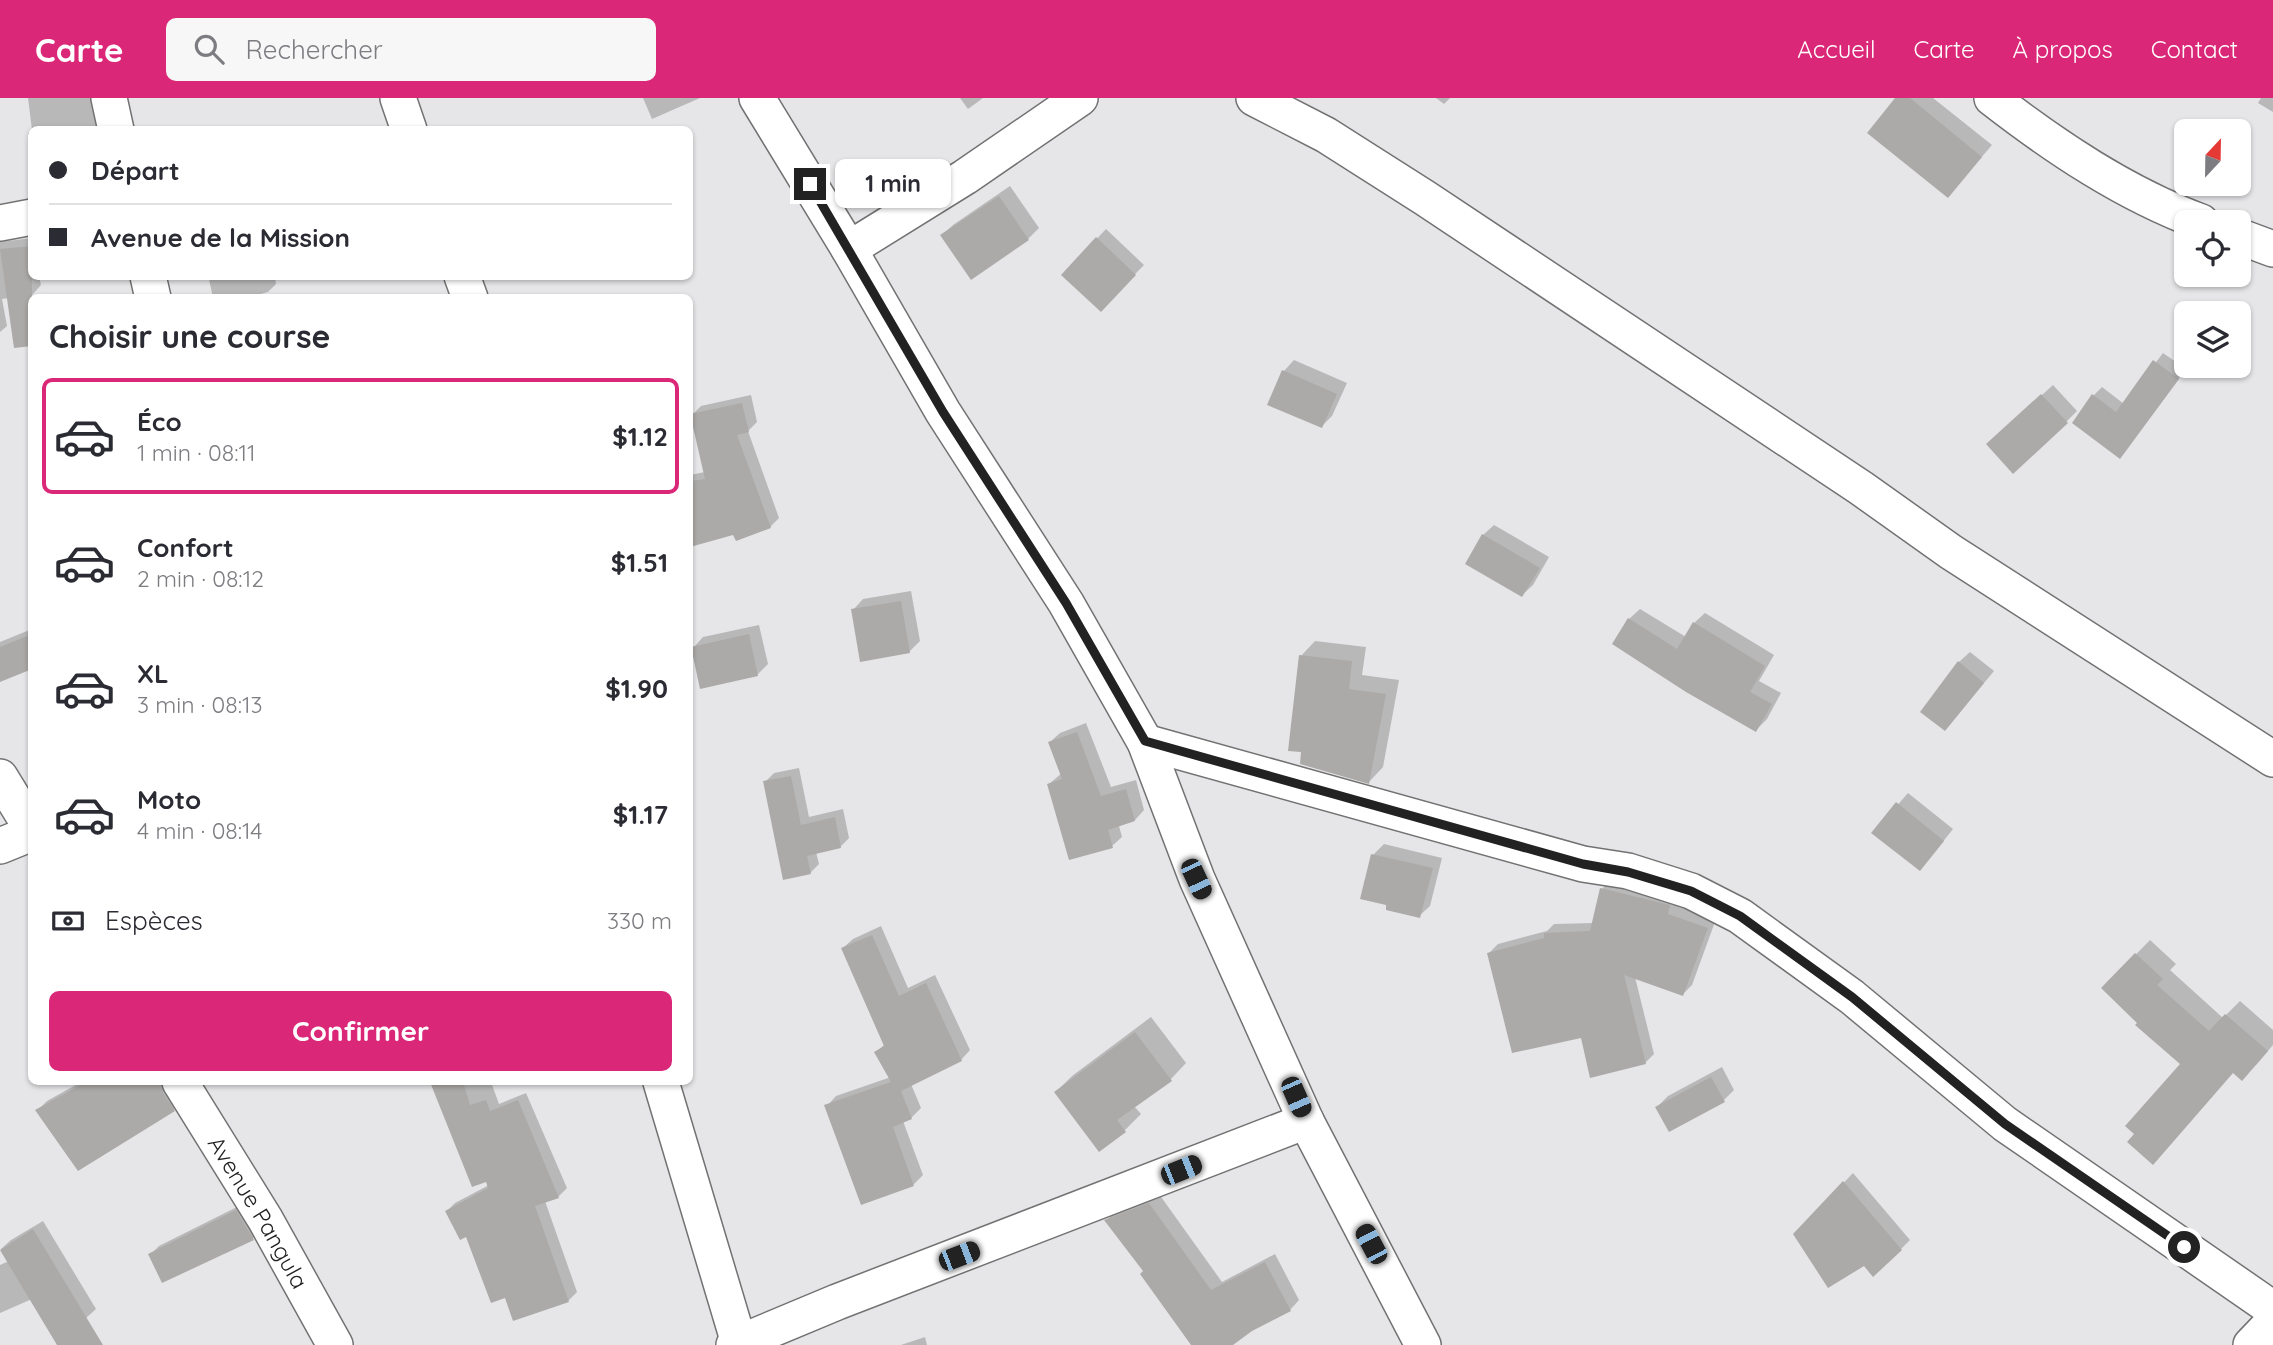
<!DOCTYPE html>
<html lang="fr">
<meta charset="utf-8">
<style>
:root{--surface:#fff;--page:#f7f7f7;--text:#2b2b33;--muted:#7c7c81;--line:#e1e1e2;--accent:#db2777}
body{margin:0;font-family:Quicksand,sans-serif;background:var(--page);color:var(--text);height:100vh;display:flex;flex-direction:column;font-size:26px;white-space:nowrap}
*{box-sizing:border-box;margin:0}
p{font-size:23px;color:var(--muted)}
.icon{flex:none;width:38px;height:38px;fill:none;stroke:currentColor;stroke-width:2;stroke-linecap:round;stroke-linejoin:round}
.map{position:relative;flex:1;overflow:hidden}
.side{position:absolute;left:28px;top:196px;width:665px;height:791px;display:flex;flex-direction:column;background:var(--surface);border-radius:10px;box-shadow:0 2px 5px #0004}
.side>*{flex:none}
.guide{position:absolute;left:28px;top:28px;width:665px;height:154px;border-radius:10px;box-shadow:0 2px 5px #0004;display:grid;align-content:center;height:154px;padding:0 21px;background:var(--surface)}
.needle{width:46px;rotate:22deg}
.buttons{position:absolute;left:2174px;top:21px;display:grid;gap:14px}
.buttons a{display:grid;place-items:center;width:77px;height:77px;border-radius:10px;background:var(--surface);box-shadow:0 2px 5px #0004;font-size:35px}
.end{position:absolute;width:32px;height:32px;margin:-16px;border:9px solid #222223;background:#fff;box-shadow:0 0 0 4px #fff}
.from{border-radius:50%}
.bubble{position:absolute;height:49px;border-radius:10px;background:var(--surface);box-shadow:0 2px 5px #0004;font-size:23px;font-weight:700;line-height:49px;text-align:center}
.car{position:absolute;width:21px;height:42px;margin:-21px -10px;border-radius:9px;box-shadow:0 0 5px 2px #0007;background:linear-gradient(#222 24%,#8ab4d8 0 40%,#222 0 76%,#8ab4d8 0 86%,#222 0)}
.guide b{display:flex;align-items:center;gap:24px;height:66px;font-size:26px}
.guide b+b{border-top:2px solid var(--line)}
.guide i{width:18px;height:18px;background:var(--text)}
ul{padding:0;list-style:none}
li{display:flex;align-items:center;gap:21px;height:116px;margin:0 14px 10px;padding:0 7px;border:4px solid transparent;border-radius:10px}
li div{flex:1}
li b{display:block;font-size:26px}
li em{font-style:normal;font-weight:700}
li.active{border-color:var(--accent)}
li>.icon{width:63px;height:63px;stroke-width:1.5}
h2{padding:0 21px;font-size:32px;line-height:84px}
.pay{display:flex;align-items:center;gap:18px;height:77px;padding:0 21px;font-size:26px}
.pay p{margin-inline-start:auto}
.cta{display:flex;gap:14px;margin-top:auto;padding:14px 21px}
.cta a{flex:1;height:80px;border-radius:10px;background:var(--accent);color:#fff;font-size:28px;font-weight:700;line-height:80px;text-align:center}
header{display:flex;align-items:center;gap:42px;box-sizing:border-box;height:98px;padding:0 35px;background:var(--accent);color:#fff}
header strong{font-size:33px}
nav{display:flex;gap:38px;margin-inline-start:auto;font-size:24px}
.search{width:490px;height:63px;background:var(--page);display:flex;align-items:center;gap:18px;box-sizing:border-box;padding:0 24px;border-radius:10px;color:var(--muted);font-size:26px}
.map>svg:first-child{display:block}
.shadow{fill:#0003}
.building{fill:#acaaa8}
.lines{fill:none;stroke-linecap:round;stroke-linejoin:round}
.street-casing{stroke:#727273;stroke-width:38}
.street{stroke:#fff;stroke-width:35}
.route{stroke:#222223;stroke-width:9}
.labels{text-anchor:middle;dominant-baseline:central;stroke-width:5;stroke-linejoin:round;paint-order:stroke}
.street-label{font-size:23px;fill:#222223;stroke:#f3f3f5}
</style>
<header>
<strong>Carte</strong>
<div class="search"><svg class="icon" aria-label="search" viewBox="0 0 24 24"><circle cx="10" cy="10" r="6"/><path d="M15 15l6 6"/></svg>Rechercher</div>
<nav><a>Accueil</a><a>Carte</a><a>À propos</a><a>Contact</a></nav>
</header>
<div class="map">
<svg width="2273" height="1247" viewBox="0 0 2273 1247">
<rect width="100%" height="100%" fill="#e6e6e8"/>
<g class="shadow">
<path d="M 28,0 L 100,0 L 108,32 L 32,32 Z"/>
<path d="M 643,0 L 700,0 L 652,21 Z"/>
<path d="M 960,0 L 983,0 L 968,11 Z"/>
<path d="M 1436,0 L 1450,0 L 1444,6 Z"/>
<path d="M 1897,0 L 1933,0 L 1992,47 L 1948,98 Z"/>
<path d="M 2261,0 L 2273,0 L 2273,14 L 2258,5 Z"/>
<path d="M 32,32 L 32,56 L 28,35 Z"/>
<path d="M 1010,88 L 1039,130 L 1028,141 L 971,179 L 942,137 L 953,127 Z"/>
<path d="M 1106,131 L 1144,167 L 1101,211 L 1063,177 Z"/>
<path d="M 32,140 L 32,178 L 39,178 L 41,187 L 32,197 L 2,201 L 7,228 L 0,234 L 0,144 Z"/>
<path d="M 211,178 L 275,178 L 276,186 L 268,194 L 245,200 L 213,200 L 209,181 Z"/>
<path d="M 2163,255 L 2186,271 L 2120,359 L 2093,298 L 2102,289 L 2124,306 Z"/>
<path d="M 1294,262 L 1347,285 L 1332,318 L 1322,328 L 1284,273 Z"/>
<path d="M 2053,287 L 2077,313 L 2066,324 L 1999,336 Z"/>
<path d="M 751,297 L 757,324 L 748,333 L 779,420 L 770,429 L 734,435 L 690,447 L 690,377 L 705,374 L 692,317 L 701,308 Z"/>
<path d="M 1494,427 L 1549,459 L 1533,487 L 1522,497 L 1483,437 Z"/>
<path d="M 911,493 L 920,543 L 909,554 L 853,512 L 863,501 Z"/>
<path d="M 1640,511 L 1686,539 L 1694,525 L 1705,515 L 1774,557 L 1759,583 L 1781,595 L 1767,621 L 1756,632 L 1629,521 Z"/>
<path d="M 759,527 L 768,566 L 757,577 L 693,550 L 703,539 Z"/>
<path d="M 32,531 L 32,569 L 0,582 L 0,544 Z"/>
<path d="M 1315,543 L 1366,549 L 1362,577 L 1399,582 L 1383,669 L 1369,684 L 1301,558 Z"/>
<path d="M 1970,554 L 1994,573 L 1955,620 L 1959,564 Z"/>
<path d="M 1086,625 L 1111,689 L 1136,682 L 1144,712 L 1135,722 L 1119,728 L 1122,739 L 1112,748 L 1049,686 L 1062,675 L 1050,644 L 1060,635 Z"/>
<path d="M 799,670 L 809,719 L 843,711 L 849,740 L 840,749 L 816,754 L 819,766 L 810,775 L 765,684 L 774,675 Z"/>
<path d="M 1908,695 L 1953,731 L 1930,760 L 1874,734 Z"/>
<path d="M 1384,746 L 1442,760 L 1430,808 L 1419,818 L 1388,805 L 1373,757 Z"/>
<path d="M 1611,782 L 1678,799 L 1676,807 L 1716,821 L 1692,887 L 1683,896 L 1635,879 L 1654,956 L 1645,965 L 1582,938 L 1489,855 L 1498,846 L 1547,833 L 1554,826 L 1594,825 L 1602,791 Z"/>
<path d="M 881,828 L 908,890 L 935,877 L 970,952 L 961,962 L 911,986 L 921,1010 L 911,1020 L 903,1023 L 923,1077 L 914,1086 L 862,1105 L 827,1008 L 836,998 L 891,979 L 876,955 L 885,946 L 843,850 L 853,841 Z"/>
<path d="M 2150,842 L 2176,866 L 2170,872 L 2223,920 L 2240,903 L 2273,932 L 2273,947 L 2256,967 L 2234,974 L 2182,966 L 2103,890 Z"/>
<path d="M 1151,919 L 1186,965 L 1171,981 L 1134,1008 L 1141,1016 L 1125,1032 L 1099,1051 L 1056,994 L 1072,978 Z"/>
<path d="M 1722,969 L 1734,992 L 1724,1002 L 1657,1009 L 1668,998 Z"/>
<path d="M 81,984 L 172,984 L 183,1002 L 173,1012 L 37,1013 L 47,1003 Z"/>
<path d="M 432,984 L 491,984 L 499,1006 L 526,995 L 567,1090 L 558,1099 L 545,1103 L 577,1194 L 568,1203 L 506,1198 L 467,1137 L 447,1113 L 455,1105 L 489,1087 L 453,1038 Z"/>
<path d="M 1853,1075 L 1910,1142 L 1901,1151 L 1795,1136 Z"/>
<path d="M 1159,1096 L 1222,1184 L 1275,1156 L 1299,1202 L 1290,1212 L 1251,1232 L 1230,1247 L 1193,1247 L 1145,1173 L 1106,1123 L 1116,1113 Z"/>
<path d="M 245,1105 L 261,1132 L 253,1140 L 150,1157 L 159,1148 Z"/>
<path d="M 43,1123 L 96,1211 L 86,1220 L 32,1201 L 0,1215 L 0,1167 L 9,1163 L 1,1151 L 11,1142 Z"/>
<path d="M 925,1239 L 927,1247 L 901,1247 Z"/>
</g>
<g class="building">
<path d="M 1895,0 L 1910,0 L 1982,59 L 1948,100 L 1867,35 Z"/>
<path d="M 999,98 L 1029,142 L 971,182 L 940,137 Z"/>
<path d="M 1096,139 L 1136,177 L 1101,214 L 1061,177 Z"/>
<path d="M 32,148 L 32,248 L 14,250 L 0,151 Z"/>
<path d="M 2153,262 L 2179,281 L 2120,361 L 2072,325 L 2092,296 L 2116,314 Z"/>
<path d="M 1282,272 L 1337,296 L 1322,330 L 1267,307 Z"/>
<path d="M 2041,296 L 2068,325 L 2013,376 L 1986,346 Z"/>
<path d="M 742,305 L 749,334 L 737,337 L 771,430 L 736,443 L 733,437 L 690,449 L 690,383 L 705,381 L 690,316 Z"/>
<path d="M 1482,436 L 1540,470 L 1522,499 L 1465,466 Z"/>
<path d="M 901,503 L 910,555 L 860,564 L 851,511 Z"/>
<path d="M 1628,520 L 1677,551 L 1693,524 L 1765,568 L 1750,594 L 1772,606 L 1756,634 L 1686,594 L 1612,546 Z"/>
<path d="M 32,536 L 32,571 L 0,584 L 0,549 Z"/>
<path d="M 749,536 L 758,578 L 700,591 L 691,549 Z"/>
<path d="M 1299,557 L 1352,563 L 1349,591 L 1386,596 L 1369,686 L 1300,666 L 1301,654 L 1288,653 Z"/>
<path d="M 1958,563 L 1984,585 L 1945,633 L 1920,614 Z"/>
<path d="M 1077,634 L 1101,698 L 1126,691 L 1135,723 L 1108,732 L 1113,750 L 1069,762 L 1047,686 L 1062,681 L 1048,644 Z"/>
<path d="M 791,678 L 801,727 L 835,719 L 841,750 L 807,758 L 811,776 L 783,782 L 763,683 Z"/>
<path d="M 1896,704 L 1944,743 L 1920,773 L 1871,735 Z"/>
<path d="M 1371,756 L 1433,770 L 1420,820 L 1386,812 L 1386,807 L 1360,801 Z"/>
<path d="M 1600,790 L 1670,807 L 1668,816 L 1708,830 L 1683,898 L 1624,877 L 1646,966 L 1590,980 L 1581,940 L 1512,955 L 1487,855 L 1544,840 L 1544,835 L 1590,833 Z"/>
<path d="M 872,837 L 899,898 L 926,885 L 962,963 L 901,993 L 912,1021 L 893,1029 L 914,1088 L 861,1107 L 824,1007 L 891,984 L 874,954 L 884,948 L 841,850 Z"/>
<path d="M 2135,855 L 2163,881 L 2157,887 L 2209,933 L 2225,916 L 2268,953 L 2242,983 L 2233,975 L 2153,1067 L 2127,1044 L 2134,1036 L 2125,1028 L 2180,966 L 2135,927 L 2137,925 L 2101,890 Z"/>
<path d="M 1135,934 L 1172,983 L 1117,1022 L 1126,1034 L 1099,1054 L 1054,994 Z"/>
<path d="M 1711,979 L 1725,1004 L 1669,1034 L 1655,1009 Z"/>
<path d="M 86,984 L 160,984 L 163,995 L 175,1013 L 78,1073 L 35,1012 Z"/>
<path d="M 430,984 L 463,984 L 470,1007 L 486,1002 L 490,1013 L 518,1002 L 559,1100 L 535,1108 L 569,1204 L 513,1223 L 505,1200 L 491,1205 L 466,1139 L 460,1142 L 445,1113 L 488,1090 L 486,1084 L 472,1089 Z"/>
<path d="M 1843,1083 L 1902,1152 L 1873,1179 L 1864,1168 L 1828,1190 L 1793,1136 Z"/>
<path d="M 1149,1105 L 1211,1192 L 1265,1164 L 1291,1213 L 1252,1233 L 1233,1247 L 1191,1247 L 1140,1176 L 1143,1173 L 1104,1122 Z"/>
<path d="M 236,1112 L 254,1142 L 162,1185 L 148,1156 Z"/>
<path d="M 33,1131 L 103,1247 L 57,1247 L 0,1152 Z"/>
</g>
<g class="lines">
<defs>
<g id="street">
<path d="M 109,0 L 116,32"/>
<path d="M 398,0 L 409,32"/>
<path d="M 757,0 L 849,151 L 943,314 L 1066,505 L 1145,644 L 1197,781 L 1306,1023 L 1423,1247"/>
<path d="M 1254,0 L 1326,37 L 1425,100 L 1861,390 L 1951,454 L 2273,661"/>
<path d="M 1992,0 C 2055,49 2125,96 2201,124"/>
<path d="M 0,125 L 32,119"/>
<path d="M 2238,138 L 2273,151"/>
<path d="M 849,151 L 965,79 L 1080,0"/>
<path d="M 148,178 L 153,200"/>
<path d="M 462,178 L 470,200"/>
<path d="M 1145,644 L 1583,766 L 1628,773 L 1691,793 L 1740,818 L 1852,899 L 2005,1026 L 2273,1211"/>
<path d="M 0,679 L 32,731"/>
<path d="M 0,748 L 32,735"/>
<path id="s1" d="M 180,984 L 265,1121 L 335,1247"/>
<path d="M 661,984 L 739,1245"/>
<path d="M 734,1247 L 837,1204 L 1306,1023"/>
<path d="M 2251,1247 L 2273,1224"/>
</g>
</defs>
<use href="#street" class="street-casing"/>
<use href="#street" class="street"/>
</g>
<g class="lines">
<path class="route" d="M 810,86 L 943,314 L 1066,505 L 1145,643 L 1583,766 L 1628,774 L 1691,793 L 1740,818 L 1852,899 L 2005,1026 L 2184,1149"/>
</g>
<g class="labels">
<g class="street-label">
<text stroke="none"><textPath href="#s1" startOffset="152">Avenue Pangula</textPath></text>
</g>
</g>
</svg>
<div class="buttons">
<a><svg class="needle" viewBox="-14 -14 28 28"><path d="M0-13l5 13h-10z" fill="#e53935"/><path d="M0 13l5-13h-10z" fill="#7c7c81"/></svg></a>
<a><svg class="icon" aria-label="locate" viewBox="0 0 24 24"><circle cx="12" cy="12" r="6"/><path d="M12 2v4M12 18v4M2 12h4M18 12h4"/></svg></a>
<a><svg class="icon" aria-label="layers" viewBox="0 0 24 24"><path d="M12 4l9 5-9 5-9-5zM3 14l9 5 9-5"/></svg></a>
</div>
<i class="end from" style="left:2184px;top:1149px"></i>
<i class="end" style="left:810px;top:86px"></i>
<div class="bubble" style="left:835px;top:61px;width:116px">1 min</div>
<i class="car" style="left:1196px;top:781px;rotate:155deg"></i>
<i class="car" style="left:1296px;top:999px;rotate:156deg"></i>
<i class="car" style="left:1181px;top:1072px;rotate:68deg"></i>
<i class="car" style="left:1371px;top:1146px;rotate:332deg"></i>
<i class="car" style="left:959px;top:1158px;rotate:69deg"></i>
<div class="guide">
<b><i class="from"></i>Départ</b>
<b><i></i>Avenue de la Mission</b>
</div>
<section class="side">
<h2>Choisir une course</h2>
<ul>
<li class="active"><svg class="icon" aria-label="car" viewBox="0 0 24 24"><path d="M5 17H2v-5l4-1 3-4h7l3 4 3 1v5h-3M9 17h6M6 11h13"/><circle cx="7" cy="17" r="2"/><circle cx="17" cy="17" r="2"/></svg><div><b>Éco</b><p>1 min · 08:11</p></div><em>$1.12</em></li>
<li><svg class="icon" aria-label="car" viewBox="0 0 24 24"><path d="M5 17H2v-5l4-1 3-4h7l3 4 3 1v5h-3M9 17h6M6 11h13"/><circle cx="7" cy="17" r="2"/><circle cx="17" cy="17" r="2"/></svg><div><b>Confort</b><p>2 min · 08:12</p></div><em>$1.51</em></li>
<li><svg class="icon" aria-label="car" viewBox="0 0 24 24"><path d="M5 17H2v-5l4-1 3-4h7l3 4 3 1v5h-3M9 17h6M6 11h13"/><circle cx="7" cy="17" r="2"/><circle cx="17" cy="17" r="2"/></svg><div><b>XL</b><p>3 min · 08:13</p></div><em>$1.90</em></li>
<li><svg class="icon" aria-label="car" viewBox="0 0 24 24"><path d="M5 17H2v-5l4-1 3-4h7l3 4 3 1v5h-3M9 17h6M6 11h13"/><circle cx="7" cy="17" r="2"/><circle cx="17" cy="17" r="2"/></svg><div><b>Moto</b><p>4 min · 08:14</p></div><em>$1.17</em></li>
</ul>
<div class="pay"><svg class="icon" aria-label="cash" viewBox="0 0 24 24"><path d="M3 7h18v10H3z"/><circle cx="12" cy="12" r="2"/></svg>Espèces<p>330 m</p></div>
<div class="cta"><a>Confirmer</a></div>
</section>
</div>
